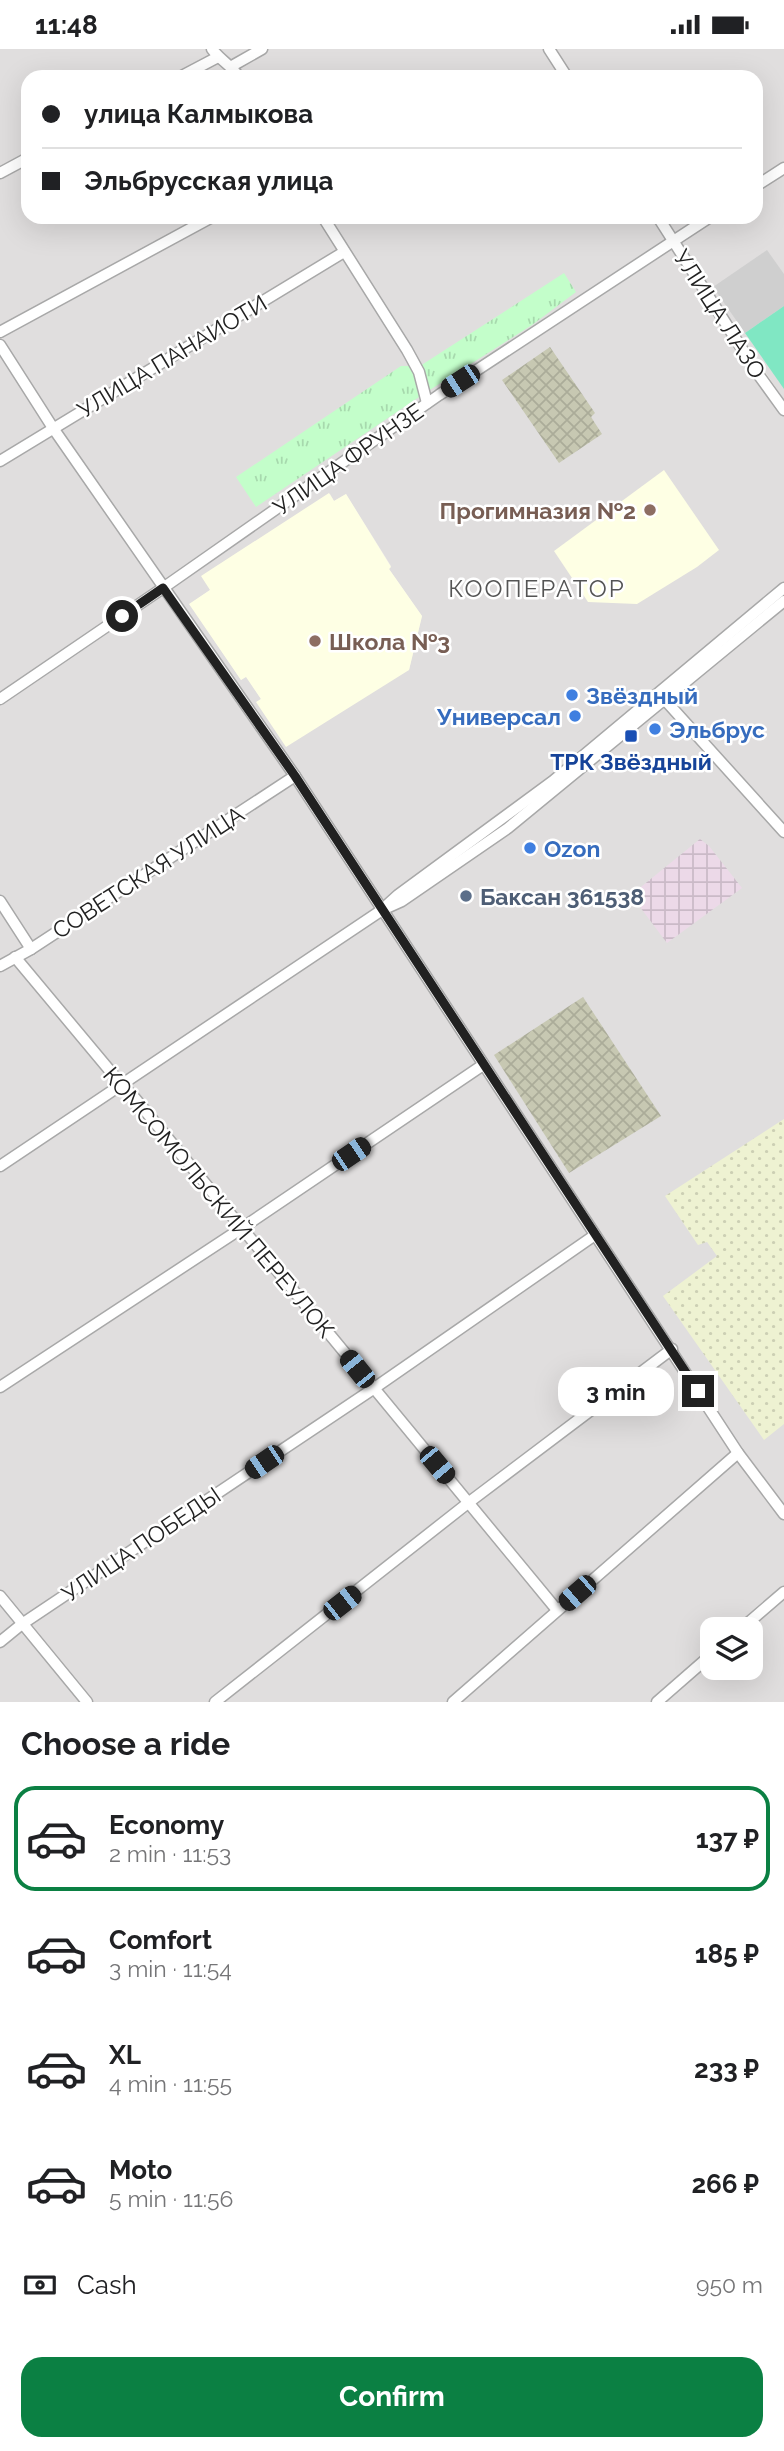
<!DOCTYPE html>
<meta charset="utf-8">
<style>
:root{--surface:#fff;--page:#f6f6f6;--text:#202124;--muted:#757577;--line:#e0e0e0;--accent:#0b8043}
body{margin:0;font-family:Raleway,sans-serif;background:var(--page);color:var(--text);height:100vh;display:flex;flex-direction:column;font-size:26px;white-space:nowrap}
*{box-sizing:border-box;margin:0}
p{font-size:23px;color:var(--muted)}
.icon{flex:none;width:38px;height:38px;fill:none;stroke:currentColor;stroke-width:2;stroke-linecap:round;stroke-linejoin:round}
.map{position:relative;height:1653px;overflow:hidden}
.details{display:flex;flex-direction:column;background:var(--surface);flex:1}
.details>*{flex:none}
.top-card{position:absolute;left:21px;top:21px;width:742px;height:154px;border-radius:21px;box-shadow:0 7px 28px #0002;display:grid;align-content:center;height:154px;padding:0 21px;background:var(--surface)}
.fabs{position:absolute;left:700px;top:1568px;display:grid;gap:14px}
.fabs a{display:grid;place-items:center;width:63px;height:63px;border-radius:14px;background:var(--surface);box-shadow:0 7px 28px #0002;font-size:35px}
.end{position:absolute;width:32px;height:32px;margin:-16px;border:9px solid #212121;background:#fff;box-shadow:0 0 0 4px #fff}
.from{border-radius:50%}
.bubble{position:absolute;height:49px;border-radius:21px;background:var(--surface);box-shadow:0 7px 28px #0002;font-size:23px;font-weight:700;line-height:49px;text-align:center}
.car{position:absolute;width:21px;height:42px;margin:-21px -10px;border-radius:9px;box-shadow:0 0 5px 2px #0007;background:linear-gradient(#222 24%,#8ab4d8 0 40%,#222 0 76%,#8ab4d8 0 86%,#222 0)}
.top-card b{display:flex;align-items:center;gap:24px;height:66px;font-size:26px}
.top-card b+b{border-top:2px solid var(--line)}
.top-card i{width:18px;height:18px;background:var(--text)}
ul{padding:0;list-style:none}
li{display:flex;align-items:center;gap:21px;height:105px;margin:0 14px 10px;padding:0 7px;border:4px solid transparent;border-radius:21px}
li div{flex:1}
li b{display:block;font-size:26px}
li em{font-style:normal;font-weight:700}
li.selected{border-color:var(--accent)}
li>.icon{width:63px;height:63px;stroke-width:1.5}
h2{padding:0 21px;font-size:32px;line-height:84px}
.pay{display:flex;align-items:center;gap:18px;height:77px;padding:0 21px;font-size:26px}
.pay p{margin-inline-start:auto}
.primary-button{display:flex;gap:14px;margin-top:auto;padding:14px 21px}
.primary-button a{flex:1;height:80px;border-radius:21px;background:var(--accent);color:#fff;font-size:28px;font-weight:700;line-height:80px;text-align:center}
.status{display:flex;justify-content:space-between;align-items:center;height:49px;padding:0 35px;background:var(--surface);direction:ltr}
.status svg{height:19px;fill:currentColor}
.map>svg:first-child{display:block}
.residential{fill:#e0dede;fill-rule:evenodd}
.industrial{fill:url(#industrial-grid)}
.education{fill:#feffe4}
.religious{fill:#cfcfcf}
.construction{fill:url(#construction-cross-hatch)}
.farmland{fill:url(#farmland-dots)}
.park{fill:url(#park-tufts)}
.pitch{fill:#80e7c3}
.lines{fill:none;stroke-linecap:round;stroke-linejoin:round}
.minor-casing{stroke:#a8a8a8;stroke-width:13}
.minor{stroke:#fff;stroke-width:10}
.route{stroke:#212121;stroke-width:9}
.education-dot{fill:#8d6e63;stroke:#fff;stroke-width:2.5}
.shop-dot{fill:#3f7fe0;stroke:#fff;stroke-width:2.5}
.transit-dot{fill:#1a4fb4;stroke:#fff;stroke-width:2.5}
.service-dot{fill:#5c6f8a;stroke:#fff;stroke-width:2.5}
.labels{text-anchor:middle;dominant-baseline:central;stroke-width:5;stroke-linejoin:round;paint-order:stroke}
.street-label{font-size:23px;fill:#212121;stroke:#fff}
.education-label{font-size:23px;font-weight:bold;fill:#785e54;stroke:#fff;text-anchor:end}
.shop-label{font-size:23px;font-weight:bold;fill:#366cbe;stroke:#fff;text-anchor:start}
.transit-label{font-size:23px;font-weight:bold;fill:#164399;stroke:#fff}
.service-label{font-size:23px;font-weight:bold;fill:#4e5e75;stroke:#fff;text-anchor:start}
.neighbourhood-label{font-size:24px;letter-spacing:2px;fill:#545454;stroke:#fff}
</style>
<div class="status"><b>11:48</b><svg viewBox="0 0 49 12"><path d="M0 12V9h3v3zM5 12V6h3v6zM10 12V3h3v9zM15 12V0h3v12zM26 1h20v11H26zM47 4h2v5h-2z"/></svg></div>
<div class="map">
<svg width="784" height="1653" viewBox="0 0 784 1653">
<defs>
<pattern id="industrial-grid" width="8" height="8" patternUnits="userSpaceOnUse" patternTransform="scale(1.75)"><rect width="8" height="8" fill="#ecd9e8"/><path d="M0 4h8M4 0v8" fill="none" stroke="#cabac7"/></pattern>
<pattern id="construction-cross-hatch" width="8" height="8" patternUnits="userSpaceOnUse" patternTransform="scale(1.75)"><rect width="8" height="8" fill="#c7c8b2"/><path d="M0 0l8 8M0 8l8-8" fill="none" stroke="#abac99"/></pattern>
<pattern id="farmland-dots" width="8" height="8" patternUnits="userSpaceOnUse" patternTransform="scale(1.75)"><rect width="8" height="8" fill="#eef2d2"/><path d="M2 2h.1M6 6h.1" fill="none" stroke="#cccfb4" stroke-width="1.8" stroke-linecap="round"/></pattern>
<pattern id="park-tufts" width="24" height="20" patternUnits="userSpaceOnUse" patternTransform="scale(1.75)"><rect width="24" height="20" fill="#c3feca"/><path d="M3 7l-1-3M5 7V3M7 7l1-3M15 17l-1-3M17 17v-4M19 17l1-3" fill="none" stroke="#a7d9ad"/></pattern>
</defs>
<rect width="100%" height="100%" fill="#f2efe8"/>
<g class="residential">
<path d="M 0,0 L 784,0 L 784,119 L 756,137 L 756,28 L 28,28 L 28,168 L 710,168 L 674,192 L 784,361 L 784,1653 L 0,1653 ZM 330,445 L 334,452 L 346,445 L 391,517 L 389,520 L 422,567 L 409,621 L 257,653 L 261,650 L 246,627 L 241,631 L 190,555 L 210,541 ZM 712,1580 L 751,1580 L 751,1619 L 712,1619 Z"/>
<path d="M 784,124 L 784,351 L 680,195 L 720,168 L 756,168 L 756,143 Z"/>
</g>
<path class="industrial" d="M 700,790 L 709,797 L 742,839 L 667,894 L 631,846 Z"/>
<g class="education">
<path d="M 664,421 L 719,501 L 697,518 L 637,555 L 588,553 L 554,502 Z"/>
<path d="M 329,444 L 334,452 L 346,445 L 391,518 L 389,520 L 422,567 L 409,621 L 286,698 L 256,653 L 261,650 L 246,628 L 241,631 L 189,555 L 210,541 L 201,527 Z"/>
</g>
<path class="religious" d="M 767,201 L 784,225 L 784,257 L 745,284 L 713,238 Z"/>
<g class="construction">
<path d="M 550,298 L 595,364 L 591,368 L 602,385 L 559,414 L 502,331 Z"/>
<path d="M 583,948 L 661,1067 L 569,1124 L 494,1006 Z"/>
</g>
<path class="farmland" d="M 784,1070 L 784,1375 L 764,1391 L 663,1247 L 717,1207 L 707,1193 L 698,1196 L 665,1147 Z"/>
<path class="park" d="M 564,224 L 576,243 L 532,276 L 425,344 L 256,458 L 236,428 L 401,317 L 420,317 Z"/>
<path class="pitch" d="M 784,257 L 784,340 L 745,284 Z"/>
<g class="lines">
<defs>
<g id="minor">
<path d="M 212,0 C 220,11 231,16 239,28"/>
<path d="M 549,0 L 567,28"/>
<path d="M 232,17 L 262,0"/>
<path d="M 180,28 L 218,8"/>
<path d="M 0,124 L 28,109"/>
<path d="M 756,137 L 784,119"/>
<path d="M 323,168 L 407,301 L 419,323 L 427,354"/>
<path d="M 658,168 L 758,325 L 784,361"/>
<path d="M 0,283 L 212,168"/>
<path d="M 0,296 L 53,379 L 295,727 L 738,1404 L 784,1465"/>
<path d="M 0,412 L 344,203"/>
<path d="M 0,650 L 163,539 L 439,346 L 710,168"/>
<path d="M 665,651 L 784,783"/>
<path d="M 0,852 L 31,900"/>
<path d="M 387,856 L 398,846 L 553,732 L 784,539"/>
<path d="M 15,908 L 121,1035 L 133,1047 L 557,1561"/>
<path d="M 0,917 L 31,900 L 295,727"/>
<path d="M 0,1117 L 382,861 L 402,852 L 508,779 L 784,552"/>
<path d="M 0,1338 L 242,1179 L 483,1016"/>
<path d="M 0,1547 L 87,1653"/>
<path d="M 741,1580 L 784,1543"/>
<path d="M 0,1593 L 22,1575 L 373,1340 L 595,1186"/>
<path d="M 215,1653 L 468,1454 L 672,1300"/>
<path d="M 453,1653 L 738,1404"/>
<path d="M 657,1653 L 712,1605"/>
</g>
</defs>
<use href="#minor" class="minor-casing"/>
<use href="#minor" class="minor"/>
</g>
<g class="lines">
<path class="route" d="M 122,567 L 163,539 L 295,727 L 698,1342"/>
</g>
<g class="education-dot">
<circle cx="650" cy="461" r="7"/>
<circle cx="315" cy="592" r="7"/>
</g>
<g class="shop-dot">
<circle cx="572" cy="646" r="7"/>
<circle cx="575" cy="667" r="7"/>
<circle cx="655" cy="680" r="7"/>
<circle cx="530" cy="799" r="7"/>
</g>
<rect class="transit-dot" x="624" y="680" width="14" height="14" rx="3.5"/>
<circle class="service-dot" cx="466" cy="847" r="7"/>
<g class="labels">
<g class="street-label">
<text transform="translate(720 265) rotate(57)">УЛИЦА ЛАЗО</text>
<text transform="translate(172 307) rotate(-31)">УЛИЦА ПАНАИОТИ</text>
<text transform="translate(348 410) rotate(-35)">УЛИЦА ФРУНЗЕ</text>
<text transform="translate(148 823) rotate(-33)">СОВЕТСКАЯ УЛИЦА</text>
<text transform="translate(219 1153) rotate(50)">КОМСОМОЛЬСКИЙ ПЕРЕУЛОК</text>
<text transform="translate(141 1495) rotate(-34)">УЛИЦА ПОБЕДЫ</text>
</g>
<g class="education-label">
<text x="636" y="461">Прогимназия №2</text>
<text x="329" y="592" text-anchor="start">Школа №3</text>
</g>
<g class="shop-label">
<text x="586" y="646">Звёздный</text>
<text x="561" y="667" text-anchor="end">Универсал</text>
<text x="669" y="680">Эльбрус</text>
<text x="544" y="799">Ozon</text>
</g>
<g class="transit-label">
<text x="631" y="712">ТРК Звёздный</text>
</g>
<g class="service-label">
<text x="480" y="847">Баксан 361538</text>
</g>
<g class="neighbourhood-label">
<text x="537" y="539">КООПЕРАТОР</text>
</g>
</g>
</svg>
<div class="fabs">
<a><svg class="icon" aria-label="layers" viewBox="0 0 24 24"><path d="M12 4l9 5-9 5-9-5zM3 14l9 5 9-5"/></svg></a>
</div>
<i class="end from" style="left:122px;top:567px"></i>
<i class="end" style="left:698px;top:1342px"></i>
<div class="bubble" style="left:558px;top:1318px;width:116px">3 min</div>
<i class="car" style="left:460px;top:332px;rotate:237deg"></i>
<i class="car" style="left:351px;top:1105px;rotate:56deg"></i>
<i class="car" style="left:357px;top:1320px;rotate:321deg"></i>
<i class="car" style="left:264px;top:1413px;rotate:236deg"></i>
<i class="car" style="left:437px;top:1416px;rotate:140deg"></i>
<i class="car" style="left:577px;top:1544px;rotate:229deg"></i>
<i class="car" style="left:342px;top:1554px;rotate:52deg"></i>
<div class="top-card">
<b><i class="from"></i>улица Калмыкова</b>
<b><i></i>Эльбрусская улица</b>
</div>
</div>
<section class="details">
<h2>Choose a ride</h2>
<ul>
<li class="selected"><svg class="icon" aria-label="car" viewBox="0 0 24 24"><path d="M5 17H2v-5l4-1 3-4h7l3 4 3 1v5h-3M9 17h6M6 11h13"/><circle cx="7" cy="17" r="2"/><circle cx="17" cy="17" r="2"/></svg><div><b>Economy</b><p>2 min · 11:53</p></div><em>137 ₽</em></li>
<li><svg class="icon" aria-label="car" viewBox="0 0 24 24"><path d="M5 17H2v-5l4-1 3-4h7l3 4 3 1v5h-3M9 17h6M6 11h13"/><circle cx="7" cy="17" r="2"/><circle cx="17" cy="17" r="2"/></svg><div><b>Comfort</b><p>3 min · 11:54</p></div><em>185 ₽</em></li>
<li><svg class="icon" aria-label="car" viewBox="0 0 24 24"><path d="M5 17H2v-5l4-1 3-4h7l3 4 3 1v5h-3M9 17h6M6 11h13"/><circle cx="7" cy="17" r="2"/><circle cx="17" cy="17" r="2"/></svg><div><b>XL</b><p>4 min · 11:55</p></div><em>233 ₽</em></li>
<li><svg class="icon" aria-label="car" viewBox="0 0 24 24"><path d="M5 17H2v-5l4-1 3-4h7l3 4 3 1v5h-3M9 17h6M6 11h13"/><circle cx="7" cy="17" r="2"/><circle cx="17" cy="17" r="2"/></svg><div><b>Moto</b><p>5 min · 11:56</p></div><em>266 ₽</em></li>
</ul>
<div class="pay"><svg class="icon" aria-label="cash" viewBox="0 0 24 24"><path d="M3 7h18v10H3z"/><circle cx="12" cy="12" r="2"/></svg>Cash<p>950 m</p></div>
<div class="primary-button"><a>Confirm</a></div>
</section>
